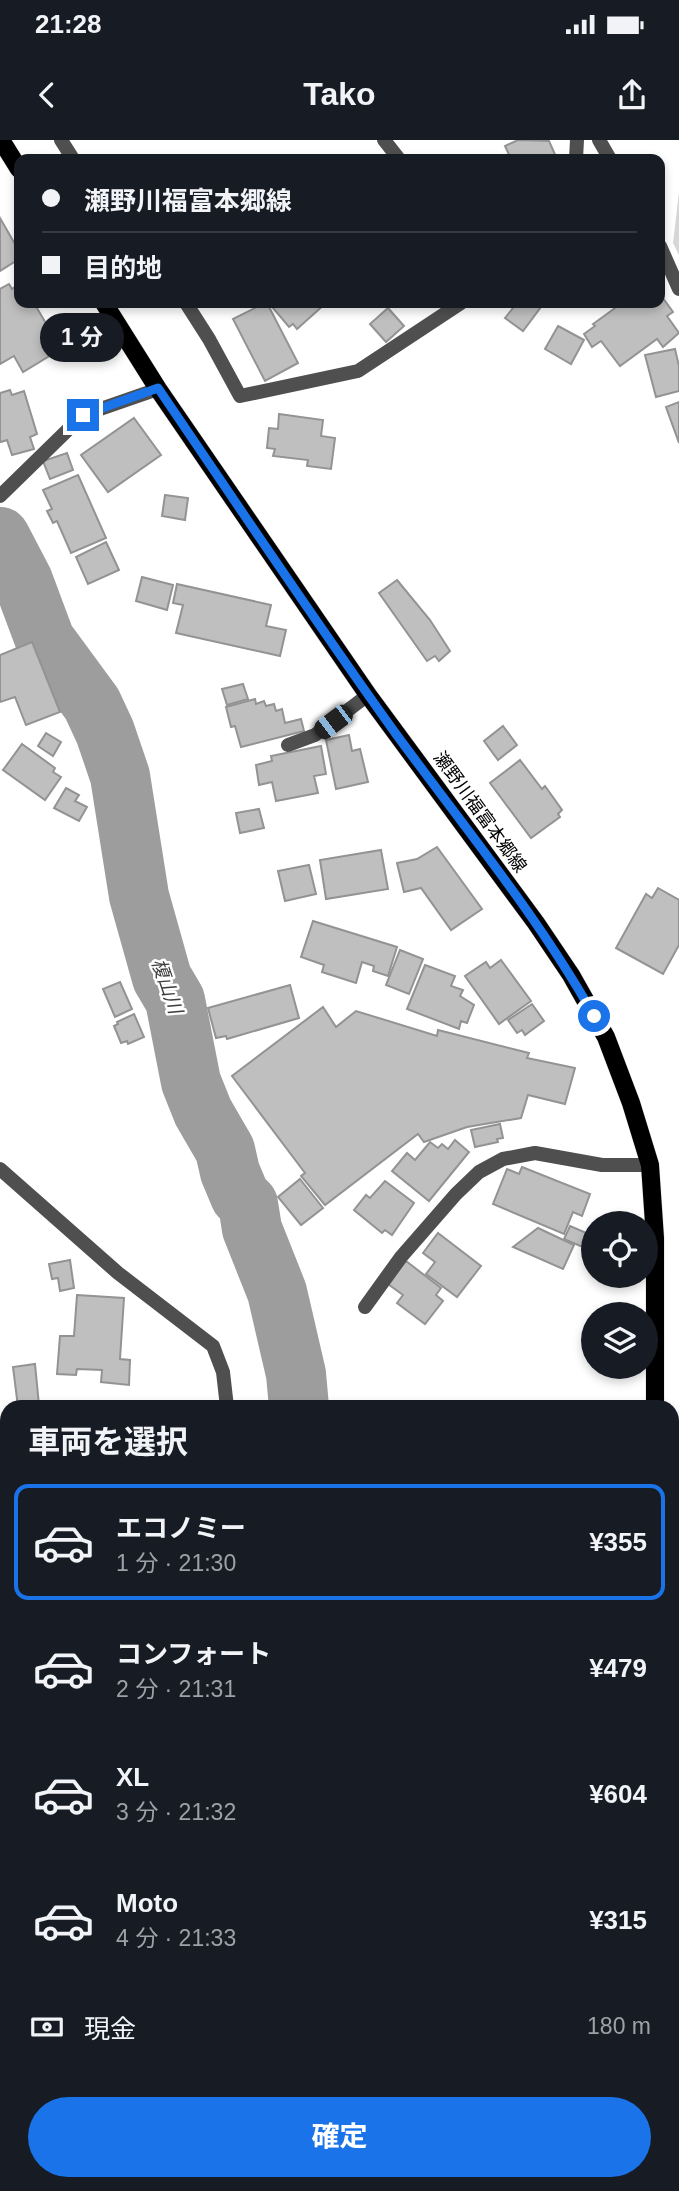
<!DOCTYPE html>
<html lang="ja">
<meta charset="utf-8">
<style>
:root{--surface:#171b24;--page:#242831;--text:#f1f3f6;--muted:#9ea1a6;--line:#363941;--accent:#1a73e8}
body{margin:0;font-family:Arial,"Noto Sans JP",sans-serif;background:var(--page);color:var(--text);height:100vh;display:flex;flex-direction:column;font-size:26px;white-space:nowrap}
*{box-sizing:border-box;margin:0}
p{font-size:23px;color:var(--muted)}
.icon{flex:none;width:38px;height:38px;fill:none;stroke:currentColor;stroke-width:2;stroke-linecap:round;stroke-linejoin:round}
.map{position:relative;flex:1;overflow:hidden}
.drawer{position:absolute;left:0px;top:1260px;width:679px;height:791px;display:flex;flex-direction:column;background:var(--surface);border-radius:21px 21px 0 0;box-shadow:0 4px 10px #0003}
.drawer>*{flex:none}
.guide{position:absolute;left:14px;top:14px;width:651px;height:154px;border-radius:14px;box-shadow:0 4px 10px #0003;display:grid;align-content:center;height:154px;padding:0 28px;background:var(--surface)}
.controls{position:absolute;left:581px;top:1071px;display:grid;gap:14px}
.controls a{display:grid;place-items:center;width:77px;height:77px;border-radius:50%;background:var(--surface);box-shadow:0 4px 10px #0003;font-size:35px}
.end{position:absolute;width:32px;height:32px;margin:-16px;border:9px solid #1a73e8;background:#fff;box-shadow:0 0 0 4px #fff}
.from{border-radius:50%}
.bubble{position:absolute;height:49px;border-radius:24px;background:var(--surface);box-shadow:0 4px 10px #0003;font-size:23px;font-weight:700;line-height:49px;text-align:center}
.car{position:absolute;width:21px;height:42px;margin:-21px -10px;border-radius:9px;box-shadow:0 0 5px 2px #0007;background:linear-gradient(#222 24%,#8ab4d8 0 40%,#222 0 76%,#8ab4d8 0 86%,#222 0)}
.guide b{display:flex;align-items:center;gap:24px;height:66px;font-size:26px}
.guide b+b{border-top:2px solid var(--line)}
.guide i{width:18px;height:18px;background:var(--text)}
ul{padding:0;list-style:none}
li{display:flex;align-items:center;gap:21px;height:116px;margin:0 14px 10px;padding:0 14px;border:4px solid transparent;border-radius:14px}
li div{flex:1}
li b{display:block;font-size:26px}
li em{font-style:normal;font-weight:700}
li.current{border-color:var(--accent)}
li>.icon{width:63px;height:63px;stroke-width:1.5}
h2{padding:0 28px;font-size:32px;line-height:84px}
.pay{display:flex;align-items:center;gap:18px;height:77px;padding:0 28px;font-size:26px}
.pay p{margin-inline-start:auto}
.button{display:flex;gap:14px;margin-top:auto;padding:14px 28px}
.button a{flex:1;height:80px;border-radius:42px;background:var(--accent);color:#fff;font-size:28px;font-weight:700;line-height:80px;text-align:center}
.status{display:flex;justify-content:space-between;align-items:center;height:49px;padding:0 35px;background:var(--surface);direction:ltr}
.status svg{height:19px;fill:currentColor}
header{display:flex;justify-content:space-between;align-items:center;height:91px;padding:0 28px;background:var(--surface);font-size:32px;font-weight:700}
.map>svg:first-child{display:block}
.green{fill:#d6d6d6}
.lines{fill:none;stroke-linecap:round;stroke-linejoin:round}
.river{stroke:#9d9d9d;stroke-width:60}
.building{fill:#bfbfbf;stroke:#939393;stroke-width:2}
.primary-casing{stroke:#dbdbdb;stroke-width:19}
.service{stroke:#4f4f4f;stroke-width:14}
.minor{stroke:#4f4f4f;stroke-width:14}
.primary{stroke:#000;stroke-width:18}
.route{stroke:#1a73e8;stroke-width:9}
.labels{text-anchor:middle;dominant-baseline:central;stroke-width:5;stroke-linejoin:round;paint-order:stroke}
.street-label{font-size:18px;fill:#000;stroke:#fff}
.water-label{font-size:19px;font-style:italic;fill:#3e3e3e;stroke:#fff}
</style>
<div class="status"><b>21:28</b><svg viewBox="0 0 49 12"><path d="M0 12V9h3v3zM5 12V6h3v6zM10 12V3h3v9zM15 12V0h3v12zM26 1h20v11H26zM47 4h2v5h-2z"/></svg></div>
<header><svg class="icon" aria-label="back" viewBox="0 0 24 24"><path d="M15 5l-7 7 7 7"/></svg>Tako<svg class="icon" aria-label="share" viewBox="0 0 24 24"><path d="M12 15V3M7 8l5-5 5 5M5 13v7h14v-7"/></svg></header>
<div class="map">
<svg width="679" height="2051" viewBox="0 0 679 2051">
<rect width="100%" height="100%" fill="#fff"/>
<g class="green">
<path d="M 679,52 L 679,115 L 673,103 Z"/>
<path d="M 0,1470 L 7,1474 L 7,1896 L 0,1898 Z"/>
<path d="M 672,1965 L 679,1974 L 679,2051 L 156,2051 L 156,2044 L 672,2044 Z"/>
</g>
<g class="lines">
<g class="river">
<path d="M 0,397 L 23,441 L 45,500 L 92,564 L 105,592 L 120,636 L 139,756 L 162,838 L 175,860 L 191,942 L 203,972 L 225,1010 L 230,1032 L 240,1056 L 248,1064 L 252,1089 L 277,1152 L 296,1234 L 299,1267"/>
<path d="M 672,1980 L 679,1988"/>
</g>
</g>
<g class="building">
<path d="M 518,0 L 549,1 L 557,19 L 511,19 L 505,6 Z"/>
<path d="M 0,78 L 19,111 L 19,119 L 0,131 Z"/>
<path d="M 9,144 L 12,149 L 19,144 L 19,163 L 34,163 L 61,209 L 23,232 L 14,216 L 0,224 L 0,149 Z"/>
<path d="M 660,154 L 673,172 L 667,176 L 679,193 L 663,207 L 657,199 L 620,226 L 601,201 L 592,207 L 584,194 L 595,186 L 593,184 L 622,163 L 660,163 Z"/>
<path d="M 265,163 L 267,163 L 298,223 L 265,241 L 233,179 Z"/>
<path d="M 280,163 L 326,163 L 297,189 L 293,184 L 289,187 L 273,168 Z"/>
<path d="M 517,163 L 536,163 L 541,167 L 523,191 L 505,178 Z"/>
<path d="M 388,168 L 404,186 L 386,202 L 370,184 Z"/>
<path d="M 558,186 L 584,200 L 571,224 L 545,209 Z"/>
<path d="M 675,209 L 679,226 L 679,251 L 656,257 L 645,215 Z"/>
<path d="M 10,250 L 12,255 L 24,251 L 37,294 L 30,297 L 34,309 L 12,315 L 7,300 L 1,302 L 0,300 L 0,253 Z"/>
<path d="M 679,262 L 679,303 L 666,267 Z"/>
<path d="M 279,274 L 323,280 L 321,296 L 335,298 L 331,329 L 307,326 L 308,320 L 273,316 L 275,309 L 267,308 L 269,288 L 278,289 Z"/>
<path d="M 134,278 L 161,315 L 108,352 L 81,315 Z"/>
<path d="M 67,313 L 73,330 L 50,339 L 43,321 Z"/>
<path d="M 78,335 L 106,398 L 71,413 L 57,381 L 53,383 L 47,371 L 52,369 L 43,350 Z"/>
<path d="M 165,355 L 188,358 L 185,380 L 162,376 Z"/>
<path d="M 106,402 L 119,430 L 88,444 L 76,417 Z"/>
<path d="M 142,437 L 173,445 L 167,470 L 136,461 Z"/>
<path d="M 397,440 L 430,480 L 450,511 L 439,521 L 435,516 L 427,521 L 379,453 Z"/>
<path d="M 177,444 L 271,465 L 266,486 L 286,490 L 280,516 L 176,493 L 183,465 L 173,463 Z"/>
<path d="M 32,502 L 60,572 L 26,585 L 15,557 L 0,562 L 0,515 Z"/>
<path d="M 243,544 L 248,559 L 227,565 L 222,549 Z"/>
<path d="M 255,559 L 256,564 L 264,561 L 266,566 L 274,564 L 276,571 L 282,569 L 285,583 L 301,579 L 304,591 L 241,607 L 235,586 L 231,587 L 226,567 Z"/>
<path d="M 503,586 L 517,605 L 498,620 L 484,601 Z"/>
<path d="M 46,593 L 61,602 L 53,616 L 38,606 Z"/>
<path d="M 349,595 L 352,611 L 360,609 L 368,642 L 336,649 L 326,600 Z"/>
<path d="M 22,604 L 55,628 L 53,632 L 61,637 L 45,660 L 3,630 Z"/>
<path d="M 321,606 L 326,634 L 314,636 L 318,653 L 276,661 L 272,642 L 259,645 L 256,625 L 272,621 L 271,616 Z"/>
<path d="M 520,620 L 542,649 L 545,646 L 562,670 L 558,674 L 560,677 L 531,698 L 490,643 Z"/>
<path d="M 66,648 L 79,655 L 75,661 L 87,667 L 79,681 L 54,668 Z"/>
<path d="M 259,669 L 264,688 L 240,693 L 236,673 Z"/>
<path d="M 437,707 L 482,769 L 451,790 L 421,748 L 404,752 L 397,723 L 417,719 Z"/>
<path d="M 381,710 L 388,749 L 326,759 L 320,720 Z"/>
<path d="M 309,725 L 316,754 L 285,761 L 278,731 Z"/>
<path d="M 658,748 L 679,760 L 679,805 L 663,834 L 616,808 L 646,754 L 652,758 Z"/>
<path d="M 313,781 L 397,807 L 388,836 L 373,831 L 374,826 L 362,822 L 356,843 L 322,832 L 324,825 L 301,817 Z"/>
<path d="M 400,810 L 423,819 L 409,854 L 386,845 Z"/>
<path d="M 501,820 L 531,861 L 499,884 L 465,836 L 486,822 L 490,828 Z"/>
<path d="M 425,825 L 455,836 L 451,846 L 463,850 L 460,856 L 474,865 L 467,883 L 461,881 L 459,889 L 407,869 Z"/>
<path d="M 120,842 L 132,869 L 115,877 L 103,849 Z"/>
<path d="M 290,845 L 299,878 L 227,899 L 226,896 L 216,898 L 208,868 Z"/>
<path d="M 532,864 L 544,881 L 525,895 L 522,890 L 517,893 L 508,880 Z"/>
<path d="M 323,867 L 336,887 L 356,871 L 437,896 L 438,890 L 529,913 L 527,918 L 575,928 L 565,964 L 528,955 L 521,978 L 467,987 L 424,1002 L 418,994 L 325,1065 L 301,1036 L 305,1033 L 232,936 Z"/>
<path d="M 134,874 L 144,897 L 128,904 L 127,901 L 121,903 L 114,886 L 118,884 L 117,882 Z"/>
<path d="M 500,984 L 503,998 L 497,999 L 498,1002 L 475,1007 L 471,990 Z"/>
<path d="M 455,1000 L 469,1012 L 429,1061 L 392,1031 L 407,1013 L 415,1020 L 430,1002 L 438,1008 L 442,1004 L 448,1009 Z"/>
<path d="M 522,1027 L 590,1054 L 582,1076 L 573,1072 L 564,1094 L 493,1064 L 507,1029 L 519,1034 Z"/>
<path d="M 300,1039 L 323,1068 L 301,1085 L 278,1057 Z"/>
<path d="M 385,1041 L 414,1063 L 392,1095 L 385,1090 L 382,1093 L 354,1070 L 366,1055 L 370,1058 Z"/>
<path d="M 570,1086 L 591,1095 L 585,1108 L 564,1099 Z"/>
<path d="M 538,1088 L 574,1105 L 563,1129 L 513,1107 Z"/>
<path d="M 438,1093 L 481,1126 L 457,1157 L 426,1134 L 435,1122 L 423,1113 Z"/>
<path d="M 70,1120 L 74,1148 L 60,1151 L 58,1138 L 52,1139 L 49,1124 Z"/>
<path d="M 406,1121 L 441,1148 L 436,1155 L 443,1161 L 425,1184 L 397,1163 L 403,1155 L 388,1144 Z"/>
<path d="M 77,1155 L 124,1158 L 120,1219 L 130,1220 L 129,1245 L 101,1242 L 102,1230 L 77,1229 L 76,1235 L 57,1234 L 60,1196 L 74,1196 Z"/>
<path d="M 35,1224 L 39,1265 L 18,1267 L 13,1227 Z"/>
<path d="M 672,1836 L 679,1840 L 672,1850 Z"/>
<path d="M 7,1978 L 7,2005 L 0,1996 L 0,1984 Z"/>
<path d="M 46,2044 L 78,2044 L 82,2051 L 36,2051 Z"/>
</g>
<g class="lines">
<defs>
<g id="primary">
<path d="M 1,0 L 19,29"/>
<path d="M 104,163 L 158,249 L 368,555 L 536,783 L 571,835 L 606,897 L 631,963 L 650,1025 L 655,1098 L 655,1267"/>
<path d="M 672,1443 L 679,1468"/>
</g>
</defs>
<use href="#primary" class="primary-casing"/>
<g class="service">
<path d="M 288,605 L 315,595 L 368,555"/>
<path d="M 365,1167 L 401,1117 L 456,1054 L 479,1032 L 503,1019 L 535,1013 L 602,1025 L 650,1025"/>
<path d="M 672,1623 L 679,1620"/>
</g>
<g class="minor">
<path d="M 61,0 L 73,19"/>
<path d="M 384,0 L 399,19"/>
<path d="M 599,0 L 610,19"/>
<path d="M 576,19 L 577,0"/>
<path d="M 660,106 L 679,149"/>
<path d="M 186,163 L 209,199 L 240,256 L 358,231 L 461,163"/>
<path d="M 0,356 L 83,275 L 158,249"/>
<path d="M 0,1029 L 118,1133 L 213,1206 L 223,1232 L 227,1267"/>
<path d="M 672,1914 L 679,1919"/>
<path d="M 0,1935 L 7,1928"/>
<path d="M 120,2044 L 120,2051"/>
</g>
<use href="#primary" class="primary"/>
</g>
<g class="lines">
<path class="route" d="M 83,275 L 158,248 C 237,364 314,480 396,594 C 464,687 538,776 594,876"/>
</g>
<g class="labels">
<g class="street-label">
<text transform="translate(480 672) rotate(54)">瀬野川福富本郷線</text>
</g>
<g class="water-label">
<text transform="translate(167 846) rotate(71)">榎山川</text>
</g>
</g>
</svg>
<div class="controls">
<a><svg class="icon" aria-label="locate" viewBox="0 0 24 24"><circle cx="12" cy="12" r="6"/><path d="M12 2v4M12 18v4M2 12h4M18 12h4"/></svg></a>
<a><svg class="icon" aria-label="layers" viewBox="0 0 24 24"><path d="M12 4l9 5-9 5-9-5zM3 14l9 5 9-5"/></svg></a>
</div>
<i class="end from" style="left:594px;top:876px"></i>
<i class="end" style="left:83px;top:275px"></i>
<div class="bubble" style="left:40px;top:173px;width:84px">1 分</div>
<i class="car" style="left:333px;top:582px;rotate:233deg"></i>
<div class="guide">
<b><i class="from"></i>瀬野川福富本郷線</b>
<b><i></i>目的地</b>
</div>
<section class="drawer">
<h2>車両を選択</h2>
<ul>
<li class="current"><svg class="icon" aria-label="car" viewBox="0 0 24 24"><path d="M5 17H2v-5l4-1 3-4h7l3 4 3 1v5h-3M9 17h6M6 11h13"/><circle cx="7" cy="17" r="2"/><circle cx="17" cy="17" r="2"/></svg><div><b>エコノミー</b><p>1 分 · 21:30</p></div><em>¥355</em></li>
<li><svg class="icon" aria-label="car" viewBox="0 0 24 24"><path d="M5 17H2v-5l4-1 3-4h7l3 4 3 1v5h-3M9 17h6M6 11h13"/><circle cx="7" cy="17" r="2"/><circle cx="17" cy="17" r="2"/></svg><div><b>コンフォート</b><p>2 分 · 21:31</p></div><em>¥479</em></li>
<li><svg class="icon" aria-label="car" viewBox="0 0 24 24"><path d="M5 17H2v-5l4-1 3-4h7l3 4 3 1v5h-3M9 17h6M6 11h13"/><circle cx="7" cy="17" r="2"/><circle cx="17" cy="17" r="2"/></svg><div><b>XL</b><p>3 分 · 21:32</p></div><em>¥604</em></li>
<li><svg class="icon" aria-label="car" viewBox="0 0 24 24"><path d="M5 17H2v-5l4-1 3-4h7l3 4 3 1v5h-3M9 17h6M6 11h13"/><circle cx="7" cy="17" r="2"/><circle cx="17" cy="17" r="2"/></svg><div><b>Moto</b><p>4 分 · 21:33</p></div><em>¥315</em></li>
</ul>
<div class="pay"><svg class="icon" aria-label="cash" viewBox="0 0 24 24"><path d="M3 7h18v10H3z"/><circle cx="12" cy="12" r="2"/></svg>現金<p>180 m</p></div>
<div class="button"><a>確定</a></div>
</section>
</div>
